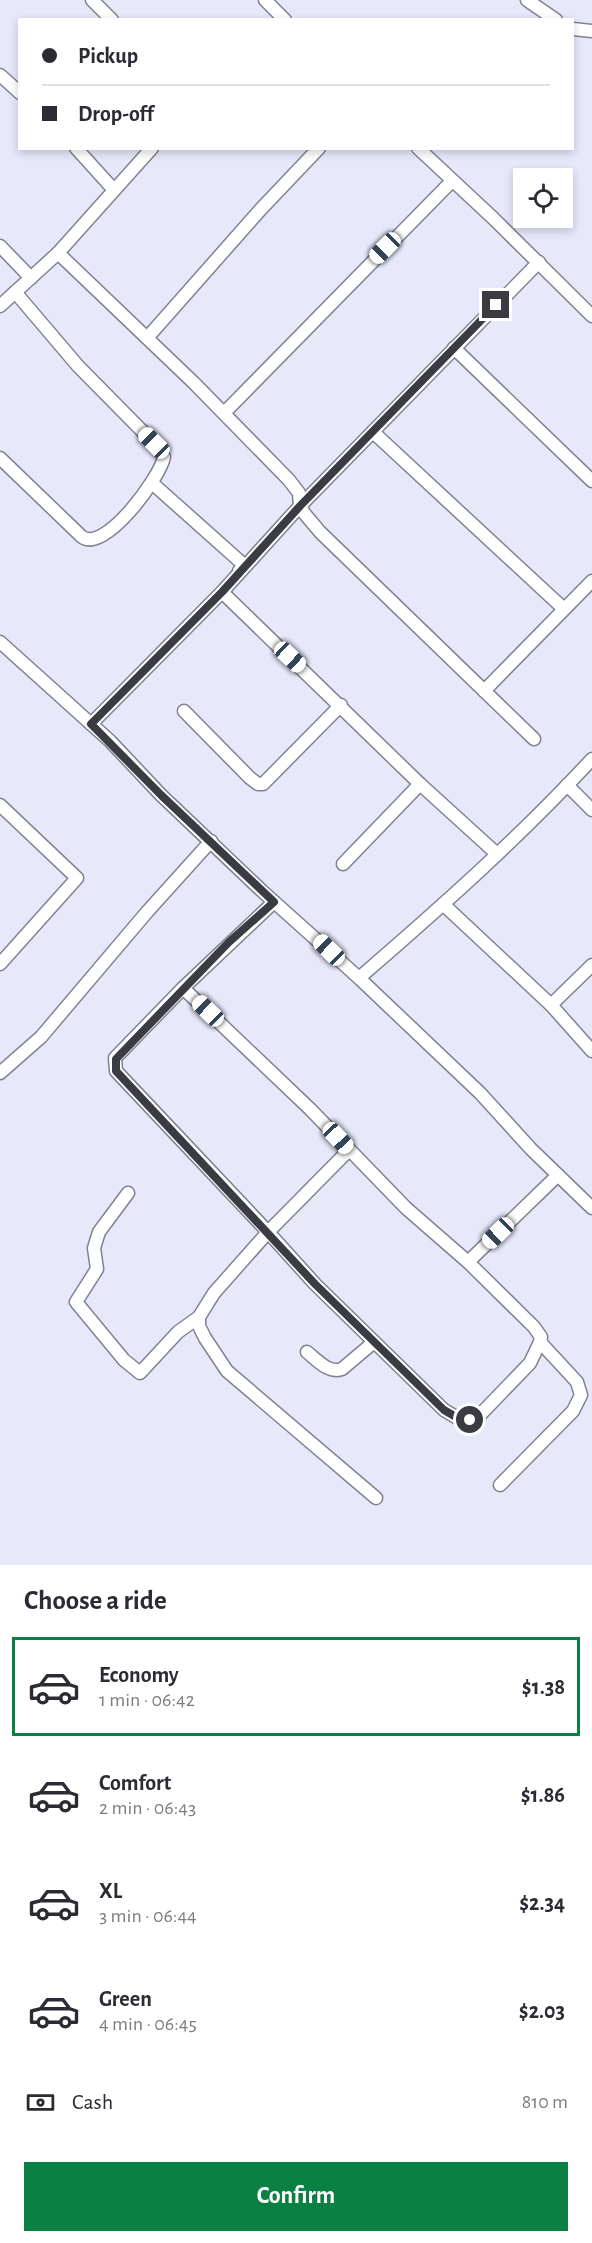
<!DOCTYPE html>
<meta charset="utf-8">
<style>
:root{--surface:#fff;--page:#f7f7f7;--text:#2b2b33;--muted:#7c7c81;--line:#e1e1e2;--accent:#0b8043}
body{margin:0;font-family:"Alegreya Sans",sans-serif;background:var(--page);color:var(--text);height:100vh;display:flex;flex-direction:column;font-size:22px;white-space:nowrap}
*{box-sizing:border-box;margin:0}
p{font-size:20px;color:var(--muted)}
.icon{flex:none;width:33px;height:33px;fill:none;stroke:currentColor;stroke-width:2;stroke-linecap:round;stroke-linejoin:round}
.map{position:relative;height:1565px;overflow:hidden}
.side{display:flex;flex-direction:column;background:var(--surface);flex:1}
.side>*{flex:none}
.banner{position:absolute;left:18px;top:18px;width:556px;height:132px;border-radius:0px;box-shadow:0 3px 9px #0003;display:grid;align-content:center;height:132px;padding:0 24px;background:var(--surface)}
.controls{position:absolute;left:513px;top:168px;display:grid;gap:12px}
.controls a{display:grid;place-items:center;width:60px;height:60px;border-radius:0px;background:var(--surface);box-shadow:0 3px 9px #0003;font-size:30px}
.end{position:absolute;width:27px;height:27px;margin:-14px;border:8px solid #3b3c43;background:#fff;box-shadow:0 0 0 3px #fff}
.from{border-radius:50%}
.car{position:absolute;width:18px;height:36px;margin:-18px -9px;border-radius:8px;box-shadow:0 0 4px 2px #0007;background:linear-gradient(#fff 24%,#345 0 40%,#fff 0 76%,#345 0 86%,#fff 0)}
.banner b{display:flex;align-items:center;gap:21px;height:57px;font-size:22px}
.banner b+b{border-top:2px solid var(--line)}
.banner i{width:15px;height:15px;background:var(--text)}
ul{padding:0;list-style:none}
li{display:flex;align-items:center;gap:18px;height:99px;margin:0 12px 9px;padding:0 12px;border:3px solid transparent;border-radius:0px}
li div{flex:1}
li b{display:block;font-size:22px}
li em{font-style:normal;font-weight:700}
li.current{border-color:var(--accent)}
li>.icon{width:54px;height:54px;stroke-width:1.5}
h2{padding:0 24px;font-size:27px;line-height:72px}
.pay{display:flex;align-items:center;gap:15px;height:66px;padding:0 24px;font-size:22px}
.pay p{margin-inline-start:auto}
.action{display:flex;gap:12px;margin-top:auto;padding:12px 24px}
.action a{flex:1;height:69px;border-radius:0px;background:var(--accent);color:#fff;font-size:24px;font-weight:700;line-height:69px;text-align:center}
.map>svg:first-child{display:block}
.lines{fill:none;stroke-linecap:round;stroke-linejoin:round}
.minor-casing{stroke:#808292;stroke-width:15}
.minor{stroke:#fff;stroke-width:12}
.route{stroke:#3b3c43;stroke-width:8}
</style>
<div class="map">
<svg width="592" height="1565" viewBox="0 0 592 1565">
<rect width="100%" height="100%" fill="#e7e9fb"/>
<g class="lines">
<defs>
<g id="minor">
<path d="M 92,0 L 112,20"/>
<path d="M 265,0 L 285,20"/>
<path d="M 527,0 L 556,20"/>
<path d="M 573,29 L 592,31"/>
<path d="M 0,75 L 20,93"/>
<path d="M 76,148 L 114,190"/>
<path d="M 152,148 L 58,253 L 194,383 L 289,480 L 299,493 L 300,506 L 304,513 L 320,532 L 534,739"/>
<path d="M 418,148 L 494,219 L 592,316"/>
<path d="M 0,246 L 31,278"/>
<path d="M 0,306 L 58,253"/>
<path d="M 147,338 L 261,209 L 319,148"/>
<path d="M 454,348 L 592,481"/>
<path d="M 224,413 L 452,181"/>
<path d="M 373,432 L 564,609"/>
<path d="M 0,458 L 81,536 C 103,556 160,478 164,457 L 154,443 L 78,366 L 15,292"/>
<path d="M 152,483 L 244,565 L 239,571"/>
<path d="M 226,588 L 222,592 L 420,784 L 497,854"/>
<path d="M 0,642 L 110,741 L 161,795 L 262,891 L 359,978 C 440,908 520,837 592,759"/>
<path d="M 484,691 L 592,581"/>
<path d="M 184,711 L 250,778 L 258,784 L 263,784 L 341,705"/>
<path d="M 91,724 L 222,592 L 300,506 L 539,262"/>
<path d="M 567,785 L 592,810"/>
<path d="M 0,805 L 77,878 L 0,964"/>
<path d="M 343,864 L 420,784"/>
<path d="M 274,902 L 183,988 L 310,1109 L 406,1208 L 468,1262 L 534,1327 L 541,1337 L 540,1342 L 530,1363 L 478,1417 L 461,1420 L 444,1410 L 315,1284 L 268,1232 L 349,1150"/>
<path d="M 444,905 L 551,1005 L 592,965"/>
<path d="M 359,978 L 480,1093 L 531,1149 L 592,1208"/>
<path d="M 183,988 L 115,1058 L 116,1071 L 268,1232 L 214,1293 L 199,1317 L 199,1326 L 205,1338 L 227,1371 L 376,1498"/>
<path d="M 551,1005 L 592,1051"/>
<path d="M 0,1073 L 41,1037 L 147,912 L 211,841"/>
<path d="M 128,1193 L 99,1232 L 94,1248 L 97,1269 L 76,1302 L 124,1360 L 140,1373 L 178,1332 L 199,1317"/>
<path d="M 468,1262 L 558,1175"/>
<path d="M 307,1352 C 317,1360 329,1374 342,1369 L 374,1342"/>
<path d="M 500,1485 L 573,1411 L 581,1395 L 577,1382 L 540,1342"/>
</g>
</defs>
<use href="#minor" class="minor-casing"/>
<use href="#minor" class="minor"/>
</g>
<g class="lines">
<path class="route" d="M 470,1420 L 461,1420 L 444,1410 L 315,1284 L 116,1071 L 116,1059 L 229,942 L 274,902 L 161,795 L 91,724 L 222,592 L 300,506 L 496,305"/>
</g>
</svg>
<div class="controls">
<a><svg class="icon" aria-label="locate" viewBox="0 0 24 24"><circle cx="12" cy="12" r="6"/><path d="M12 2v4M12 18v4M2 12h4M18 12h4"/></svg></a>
</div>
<i class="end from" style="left:470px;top:1420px"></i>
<i class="end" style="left:496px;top:305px"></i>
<i class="car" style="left:385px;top:248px;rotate:225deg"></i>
<i class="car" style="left:154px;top:443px;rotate:315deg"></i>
<i class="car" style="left:290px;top:657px;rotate:133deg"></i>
<i class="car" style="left:329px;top:950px;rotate:314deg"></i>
<i class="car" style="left:208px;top:1011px;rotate:314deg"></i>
<i class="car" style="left:338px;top:1138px;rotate:137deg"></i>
<i class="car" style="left:498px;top:1233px;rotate:226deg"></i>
<div class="banner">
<b><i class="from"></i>Pickup</b>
<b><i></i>Drop-off</b>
</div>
</div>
<section class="side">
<h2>Choose a ride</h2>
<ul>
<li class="current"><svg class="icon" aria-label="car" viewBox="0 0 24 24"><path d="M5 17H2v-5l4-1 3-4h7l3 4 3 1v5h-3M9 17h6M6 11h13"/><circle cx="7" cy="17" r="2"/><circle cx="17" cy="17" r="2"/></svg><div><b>Economy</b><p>1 min · 06:42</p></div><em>$1.38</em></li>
<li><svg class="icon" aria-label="car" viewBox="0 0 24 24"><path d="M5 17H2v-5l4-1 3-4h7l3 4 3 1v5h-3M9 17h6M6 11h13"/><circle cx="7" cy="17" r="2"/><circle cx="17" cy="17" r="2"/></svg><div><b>Comfort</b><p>2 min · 06:43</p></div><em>$1.86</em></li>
<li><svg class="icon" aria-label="car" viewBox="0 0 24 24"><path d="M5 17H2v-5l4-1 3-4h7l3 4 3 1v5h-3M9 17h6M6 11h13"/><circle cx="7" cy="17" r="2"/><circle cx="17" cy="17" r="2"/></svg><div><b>XL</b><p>3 min · 06:44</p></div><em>$2.34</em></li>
<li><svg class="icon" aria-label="car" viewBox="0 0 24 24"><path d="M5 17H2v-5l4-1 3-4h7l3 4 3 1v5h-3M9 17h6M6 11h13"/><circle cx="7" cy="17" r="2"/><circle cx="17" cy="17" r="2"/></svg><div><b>Green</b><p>4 min · 06:45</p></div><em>$2.03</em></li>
</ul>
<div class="pay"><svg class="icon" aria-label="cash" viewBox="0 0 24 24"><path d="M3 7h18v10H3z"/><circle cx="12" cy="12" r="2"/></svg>Cash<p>810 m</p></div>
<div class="action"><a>Confirm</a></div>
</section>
